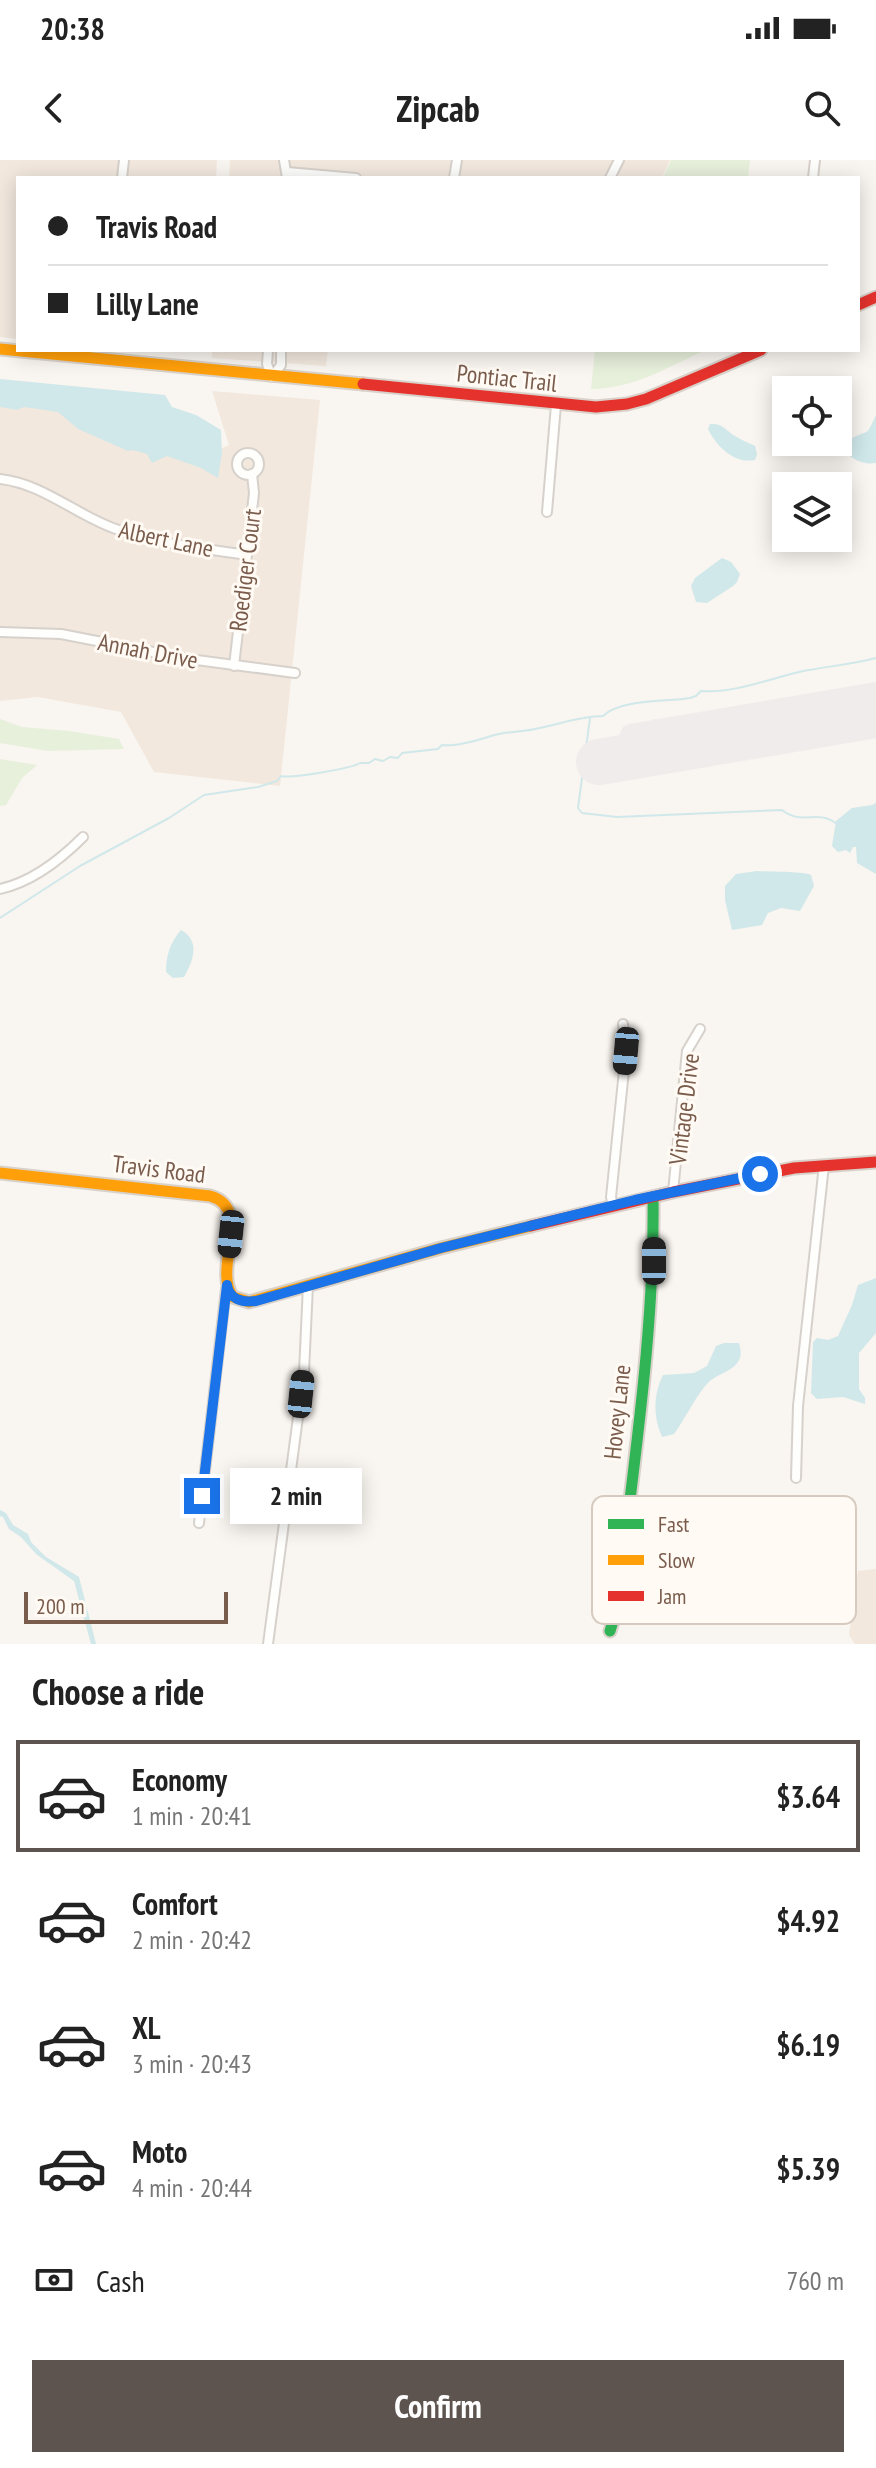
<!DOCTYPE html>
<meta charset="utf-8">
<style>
:root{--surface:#fff;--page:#f2f2f2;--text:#222;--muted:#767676;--line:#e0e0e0;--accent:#5d544f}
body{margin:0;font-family:"PT Sans Narrow",sans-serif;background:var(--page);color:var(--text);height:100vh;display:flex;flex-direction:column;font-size:30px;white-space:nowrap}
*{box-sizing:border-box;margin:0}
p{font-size:26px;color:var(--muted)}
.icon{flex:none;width:44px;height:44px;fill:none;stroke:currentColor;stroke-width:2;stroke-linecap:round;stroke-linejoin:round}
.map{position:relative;height:1484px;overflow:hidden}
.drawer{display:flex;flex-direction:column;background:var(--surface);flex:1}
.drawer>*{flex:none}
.guide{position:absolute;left:16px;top:16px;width:844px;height:176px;border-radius:0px;box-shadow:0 4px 20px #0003;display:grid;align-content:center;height:176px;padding:0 32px;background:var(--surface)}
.buttons{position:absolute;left:772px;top:216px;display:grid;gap:16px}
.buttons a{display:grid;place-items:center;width:80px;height:80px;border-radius:0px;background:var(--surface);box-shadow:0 4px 20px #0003;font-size:40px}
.scale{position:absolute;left:24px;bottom:20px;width:204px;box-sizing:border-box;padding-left:8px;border:4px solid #7a5c4d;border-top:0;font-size:22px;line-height:28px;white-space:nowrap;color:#7a5c4d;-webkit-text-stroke:6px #fffaf3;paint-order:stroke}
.end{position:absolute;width:36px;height:36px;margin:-18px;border:10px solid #1a73e8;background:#fff;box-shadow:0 0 0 4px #fff}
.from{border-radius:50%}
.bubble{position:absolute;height:56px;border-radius:0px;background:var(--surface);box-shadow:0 4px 20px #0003;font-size:26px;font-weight:700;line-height:56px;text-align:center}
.car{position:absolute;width:24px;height:48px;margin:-24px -12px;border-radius:10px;box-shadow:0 0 6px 2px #0007;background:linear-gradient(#222 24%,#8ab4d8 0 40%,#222 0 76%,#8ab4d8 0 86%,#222 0)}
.guide b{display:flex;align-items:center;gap:28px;height:76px;font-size:30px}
.guide b+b{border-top:2px solid var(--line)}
.guide i{width:20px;height:20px;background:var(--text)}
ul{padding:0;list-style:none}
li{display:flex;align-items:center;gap:24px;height:112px;margin:0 16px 12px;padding:0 16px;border:4px solid transparent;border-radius:0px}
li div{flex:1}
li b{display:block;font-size:30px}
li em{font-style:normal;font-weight:700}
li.selected{border-color:var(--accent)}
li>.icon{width:72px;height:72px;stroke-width:1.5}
h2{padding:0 32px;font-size:36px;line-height:96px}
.pay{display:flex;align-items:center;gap:20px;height:88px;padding:0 32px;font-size:30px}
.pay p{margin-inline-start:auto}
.cta{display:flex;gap:16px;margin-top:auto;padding:16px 32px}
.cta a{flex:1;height:92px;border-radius:0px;background:var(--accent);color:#fff;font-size:32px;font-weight:700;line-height:92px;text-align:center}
.status{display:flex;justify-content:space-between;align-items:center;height:56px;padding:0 40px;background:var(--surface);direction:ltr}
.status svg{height:22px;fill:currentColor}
header{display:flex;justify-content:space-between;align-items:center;height:104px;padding:0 32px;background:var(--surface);font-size:36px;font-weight:700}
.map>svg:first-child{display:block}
.residential{fill:#f2e8de}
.green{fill:#e7f0db}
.water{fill:#d0e8ea}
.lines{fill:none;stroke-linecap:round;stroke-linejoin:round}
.stream{stroke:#d0e8ea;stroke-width:2}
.taxiway{stroke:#f0ecec;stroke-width:18}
.runway{stroke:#f0ecec;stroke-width:46}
.street-casing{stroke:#d7d1cb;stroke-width:12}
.fast-casing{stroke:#d9d2cb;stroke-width:15}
.slow-casing{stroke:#d9d2cb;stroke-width:15}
.jam-casing{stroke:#d9d2cb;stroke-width:15}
.street{stroke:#fefefd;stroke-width:8}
.fast{stroke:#30b455;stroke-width:11}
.slow{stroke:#ff9f0a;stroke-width:11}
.jam{stroke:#e5322d;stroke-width:11}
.route{stroke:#1a73e8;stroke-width:10}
.labels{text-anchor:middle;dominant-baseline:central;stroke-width:6;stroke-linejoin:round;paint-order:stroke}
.street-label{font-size:24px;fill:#7a5c4d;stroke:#fffaf3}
.key{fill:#fffaf3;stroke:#d7cbc1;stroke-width:2}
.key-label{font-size:22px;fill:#7a5c4d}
</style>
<div class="status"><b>20:38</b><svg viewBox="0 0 49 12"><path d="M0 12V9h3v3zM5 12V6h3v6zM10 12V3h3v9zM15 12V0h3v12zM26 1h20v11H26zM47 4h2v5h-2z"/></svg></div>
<header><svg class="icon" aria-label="back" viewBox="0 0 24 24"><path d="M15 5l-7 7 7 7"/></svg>Zipcab<svg class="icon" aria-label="search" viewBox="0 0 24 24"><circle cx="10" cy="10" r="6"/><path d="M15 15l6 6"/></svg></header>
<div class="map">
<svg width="876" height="1484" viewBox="0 0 876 1484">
<rect width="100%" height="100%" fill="#f9f5f0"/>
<g class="residential">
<path d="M 0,0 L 217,0 L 216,18 L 18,18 L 18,179 L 0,177 Z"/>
<path d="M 230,0 L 670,0 L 662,18 L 229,18 Z"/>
<path d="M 212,190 L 328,190 L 326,206 L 212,198 Z"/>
<path d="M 0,231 L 207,295 L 229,285 L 212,231 L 320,240 L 280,626 L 154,612 L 121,552 L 38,537 L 0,541 Z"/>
<path d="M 876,1409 L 876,1484 L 855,1484 L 849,1475 L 858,1411 Z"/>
</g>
<g class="green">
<path d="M 671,0 L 750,0 L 748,18 L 663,18 Z"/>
<path d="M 595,190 L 706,190 C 668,207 633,229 591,229 Z"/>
<path d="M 0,559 L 22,567 L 69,571 L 119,579 L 124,589 L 48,591 L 0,583 Z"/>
<path d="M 0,599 L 37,605 L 22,618 L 6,645 L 0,646 Z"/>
</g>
<g class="water">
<path d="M 0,219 L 165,235 L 172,247 L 196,255 L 221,270 L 222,293 L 218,318 L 201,308 L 167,296 L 152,303 L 147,294 L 133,290 L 128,291 L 78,269 L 58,252 L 24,247 L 17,250 L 0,247 Z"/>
<path d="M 876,255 L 876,303 C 863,305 853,300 845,291 L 850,279 C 872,268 865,278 876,255 Z"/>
<path d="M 710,264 C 723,263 725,270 735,276 C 741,280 749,283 755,286 L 757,294 L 755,300 C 734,304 717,287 708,269 Z"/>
<path d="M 722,398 L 731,402 L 740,414 L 737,422 L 733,426 L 707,443 L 696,442 L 691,426 L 695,418 Z"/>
<path d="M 876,643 L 876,714 L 857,703 L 856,687 L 853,687 L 850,693 L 846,690 L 838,692 L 832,686 L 836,661 L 852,648 L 872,645 Z"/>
<path d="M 757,711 C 770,712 802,711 811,715 L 814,726 L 800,751 L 781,748 L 768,753 L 762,765 L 732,770 L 725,740 L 725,726 L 736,714 Z"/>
<path d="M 181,770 C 201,781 193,801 184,817 L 173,818 L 166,812 C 166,795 170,783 181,770 Z"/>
<path d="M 876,1118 L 876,1173 L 859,1193 L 859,1229 L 865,1238 L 865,1244 L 843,1237 L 817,1239 L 811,1233 L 813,1182 L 817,1178 L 828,1180 L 838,1176 L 852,1145 L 858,1125 Z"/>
<path d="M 724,1183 L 739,1183 C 741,1190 742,1196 738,1202 C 730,1213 715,1214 706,1225 C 694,1239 685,1259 674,1274 L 662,1277 C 653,1256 653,1235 663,1215 L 694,1213 L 707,1206 L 716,1186 Z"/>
<path d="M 0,1350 L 6,1353 L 13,1365 L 28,1374 L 31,1382 L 46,1397 L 79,1417 L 96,1484 L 91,1484 L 74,1421 L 36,1394 L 21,1377 L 9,1369 L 3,1357 L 0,1356 Z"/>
</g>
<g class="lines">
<g class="stream">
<path d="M 590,558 L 578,648 L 582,653 L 617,657 L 782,650 C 802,666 816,649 836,663"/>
<path d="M 0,758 L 80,706 L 169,658 L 204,635 L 258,627 L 277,621 L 281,616 C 292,619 352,608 360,603 L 369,603 L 375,599 L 383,601 L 390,597 L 398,598 L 402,593 L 438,589 L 442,585 C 453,587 480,580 491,576 C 500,573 512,572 522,571 C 550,568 576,556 603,556 C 619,539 667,542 690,538 L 696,536 L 701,531 C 736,534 775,516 809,510 C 831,506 854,504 876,498"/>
</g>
<g class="taxiway">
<path d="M 656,568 L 660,592"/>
<path d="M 627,598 L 626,583 L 630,573 L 876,531"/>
</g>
<path class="runway" d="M 599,602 L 876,555"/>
<defs>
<g id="street">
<path d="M 284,0 L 287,18"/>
<path d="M 287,12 L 356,18"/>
<path d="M 122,18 L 124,0"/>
<path d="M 454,18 L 457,0"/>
<path d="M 610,18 L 619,0"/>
<path d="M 813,18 L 815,0"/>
<path d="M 268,190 L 267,204 L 272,217"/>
<path d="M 272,217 L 281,205 L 281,190"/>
<circle cx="248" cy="304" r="11"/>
<path d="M 0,319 C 43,324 73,353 113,368 C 155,384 202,388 247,395"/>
<path d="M 547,352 L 556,245"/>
<path d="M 0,472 L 61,474 L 189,499 L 295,513"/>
<path d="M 234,506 L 254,333 L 252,314"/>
<path d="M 0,729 C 32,722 60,700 83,677"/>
<path d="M 673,1032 L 687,891 L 700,869"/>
<path d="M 613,1046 L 611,1037 L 626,891 L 623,864"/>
<path d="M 796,1318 L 798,1246 L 824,1005"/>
<path d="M 199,1363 L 226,1129"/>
<path d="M 268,1484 L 304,1212 L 308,1125"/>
</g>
<path id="fast" d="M 610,1471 L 617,1448 C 632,1312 655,1174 653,1037"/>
<g id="slow">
<path d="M 0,189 L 363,224"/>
<path d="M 0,1013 L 210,1036 C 254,1048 212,1109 233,1137 L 249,1142 L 441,1088 L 531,1066"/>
</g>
<g id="jam">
<path d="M 858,145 L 876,137"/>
<path d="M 363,224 L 596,247 L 627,244 L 646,239 L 761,190"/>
<path d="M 531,1066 L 673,1032 L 794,1008 L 876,1002"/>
</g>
</defs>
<use href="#street" class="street-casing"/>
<use href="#fast" class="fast-casing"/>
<use href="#slow" class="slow-casing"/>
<use href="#jam" class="jam-casing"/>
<use href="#street" class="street"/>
<use href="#fast" class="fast"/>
<use href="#slow" class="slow"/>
<use href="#jam" class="jam"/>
</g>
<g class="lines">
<path class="route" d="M 202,1336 L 227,1125 C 229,1139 242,1143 256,1141 L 441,1088 L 635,1040 L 760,1014"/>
</g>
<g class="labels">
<g class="street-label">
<text transform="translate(507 218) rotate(6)">Pontiac Trail</text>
<text transform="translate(166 379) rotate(12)">Albert Lane</text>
<text transform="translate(245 410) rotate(-83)">Roediger Court</text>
<text transform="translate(148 491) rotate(11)">Annah Drive</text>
<text transform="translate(684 949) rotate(-83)">Vintage Drive</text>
<text transform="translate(159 1009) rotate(7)">Travis Road</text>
<text transform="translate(617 1252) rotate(-84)">Hovey Lane</text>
</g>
</g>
<rect x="592" y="1336" width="264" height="128" rx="12" class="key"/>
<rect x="608" y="1359" width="36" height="10" fill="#30b455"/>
<rect x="608" y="1395" width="36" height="10" fill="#ff9f0a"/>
<rect x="608" y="1431" width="36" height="10" fill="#e5322d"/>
<g class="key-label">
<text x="658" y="1372">Fast</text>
<text x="658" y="1408">Slow</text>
<text x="658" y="1444">Jam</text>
</g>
</svg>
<div class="buttons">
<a><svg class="icon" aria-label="locate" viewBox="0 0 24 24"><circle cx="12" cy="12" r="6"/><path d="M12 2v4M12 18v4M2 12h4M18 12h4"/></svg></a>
<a><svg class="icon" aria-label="layers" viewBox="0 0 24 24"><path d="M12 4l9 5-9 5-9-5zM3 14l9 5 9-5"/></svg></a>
</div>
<div class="scale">200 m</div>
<i class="end from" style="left:760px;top:1014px"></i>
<i class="end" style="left:202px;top:1336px"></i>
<div class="bubble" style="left:230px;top:1308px;width:132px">2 min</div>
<i class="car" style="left:626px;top:891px;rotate:185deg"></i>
<i class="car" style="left:231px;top:1074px;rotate:186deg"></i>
<i class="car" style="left:654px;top:1101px;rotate:0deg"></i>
<i class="car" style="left:301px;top:1234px;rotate:6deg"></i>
<div class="guide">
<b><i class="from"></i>Travis Road</b>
<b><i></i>Lilly Lane</b>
</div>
</div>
<section class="drawer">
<h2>Choose a ride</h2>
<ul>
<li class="selected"><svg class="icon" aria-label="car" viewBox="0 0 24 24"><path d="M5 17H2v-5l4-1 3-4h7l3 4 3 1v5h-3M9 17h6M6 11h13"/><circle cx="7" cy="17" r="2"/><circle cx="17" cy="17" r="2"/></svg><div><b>Economy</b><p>1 min · 20:41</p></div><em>$3.64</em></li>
<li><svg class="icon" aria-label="car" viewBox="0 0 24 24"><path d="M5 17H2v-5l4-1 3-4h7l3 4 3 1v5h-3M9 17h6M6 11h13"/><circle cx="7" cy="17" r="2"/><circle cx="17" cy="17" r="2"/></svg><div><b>Comfort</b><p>2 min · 20:42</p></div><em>$4.92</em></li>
<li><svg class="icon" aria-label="car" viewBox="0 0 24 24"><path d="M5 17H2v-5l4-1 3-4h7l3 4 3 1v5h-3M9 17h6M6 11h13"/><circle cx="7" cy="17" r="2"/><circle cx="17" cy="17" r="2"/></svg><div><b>XL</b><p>3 min · 20:43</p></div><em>$6.19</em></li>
<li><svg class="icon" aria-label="car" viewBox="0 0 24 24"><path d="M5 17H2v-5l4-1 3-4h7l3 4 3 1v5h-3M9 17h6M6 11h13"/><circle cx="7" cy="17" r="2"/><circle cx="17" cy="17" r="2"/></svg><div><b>Moto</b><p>4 min · 20:44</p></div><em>$5.39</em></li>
</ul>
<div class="pay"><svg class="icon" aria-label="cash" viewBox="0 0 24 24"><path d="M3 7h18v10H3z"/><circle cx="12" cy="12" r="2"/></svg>Cash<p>760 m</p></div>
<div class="cta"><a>Confirm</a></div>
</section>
